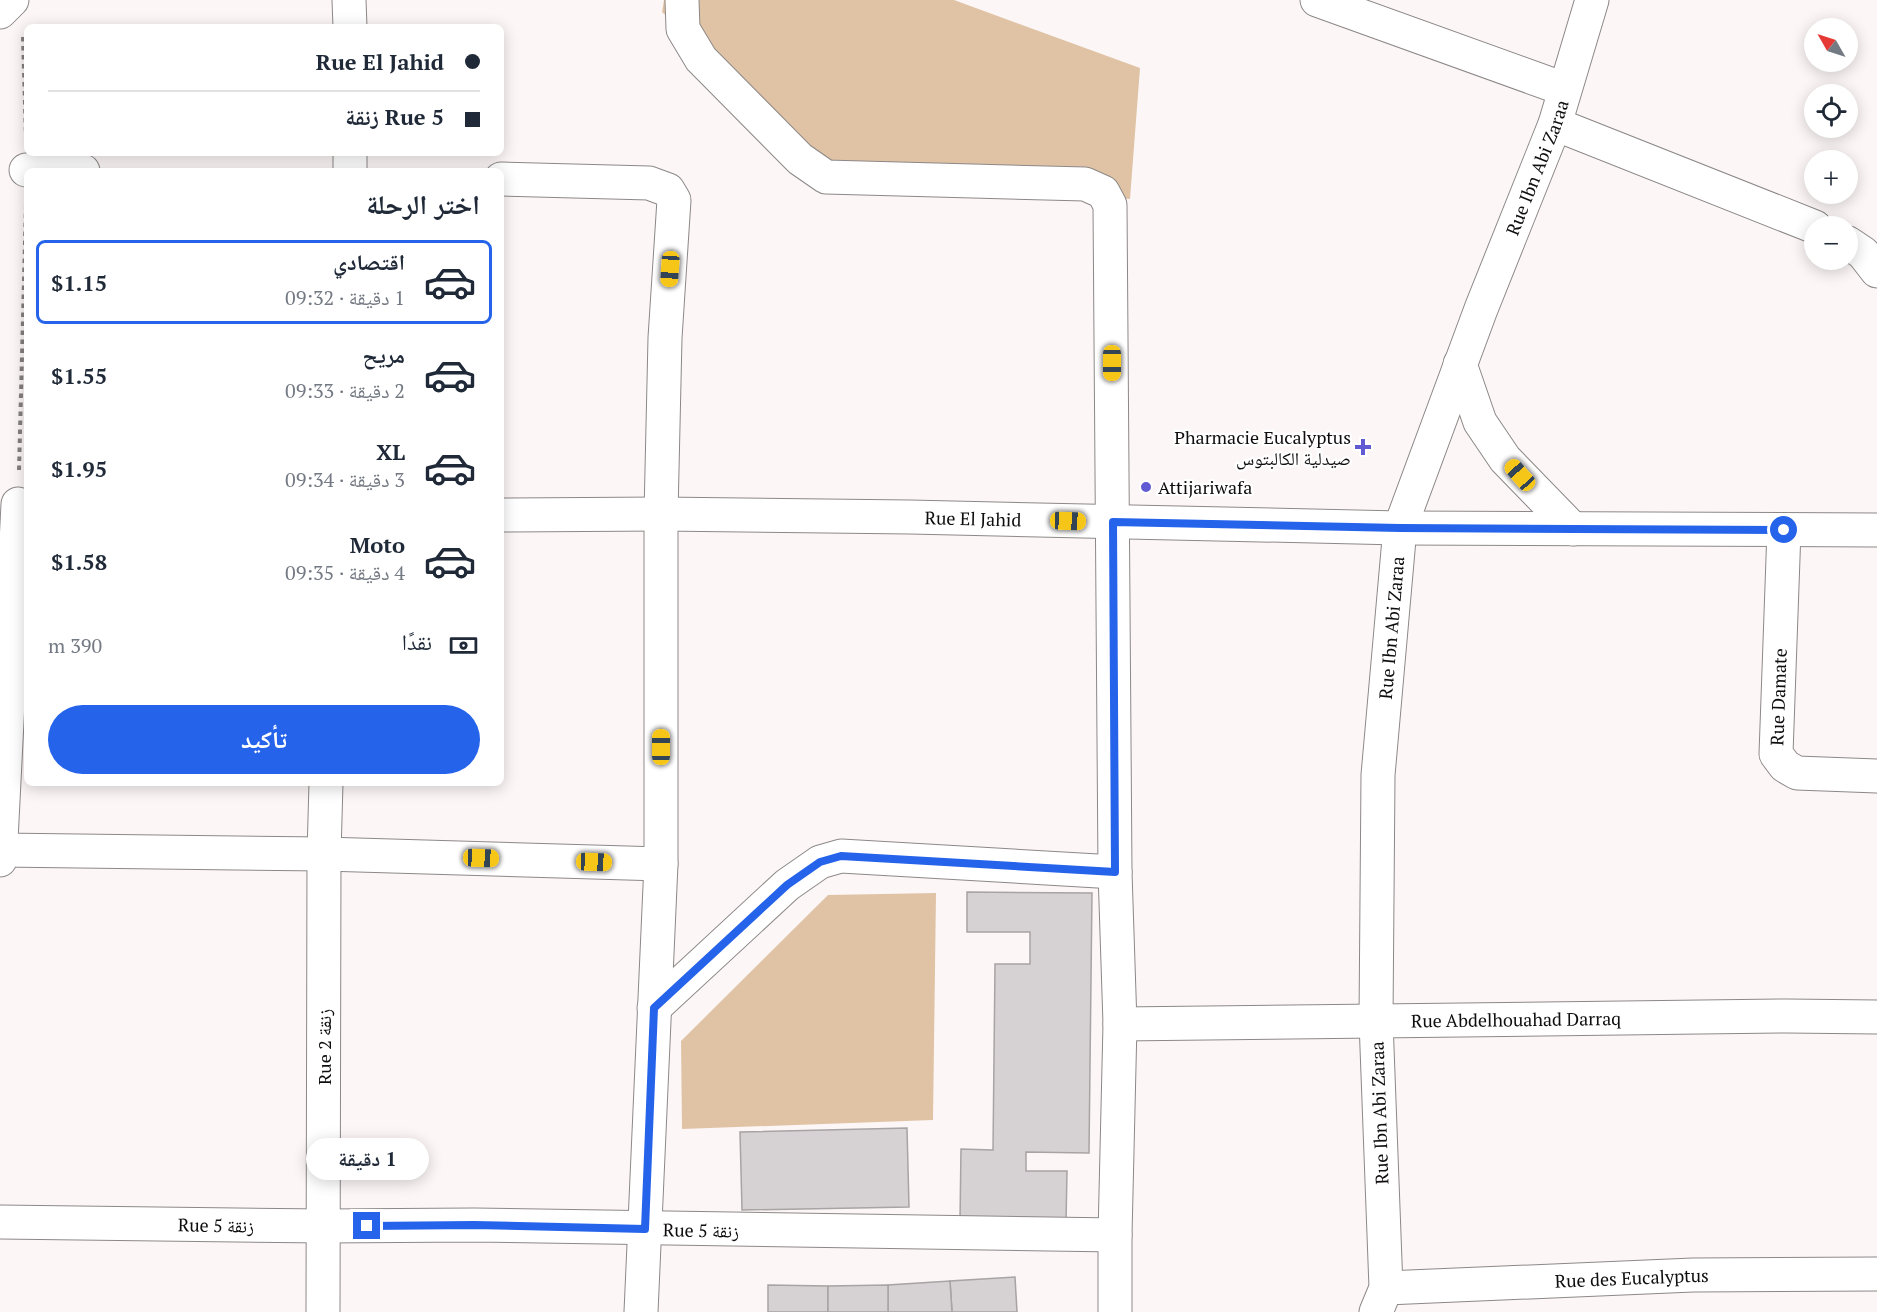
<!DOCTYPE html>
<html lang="ar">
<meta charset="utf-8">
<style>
:root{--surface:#fff;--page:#f6f6f7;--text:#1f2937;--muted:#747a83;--line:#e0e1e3;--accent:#2563eb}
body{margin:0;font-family:"PT Serif","Noto Naskh Arabic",serif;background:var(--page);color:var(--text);direction:rtl;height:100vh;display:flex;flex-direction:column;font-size:22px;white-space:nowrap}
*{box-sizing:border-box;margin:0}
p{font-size:20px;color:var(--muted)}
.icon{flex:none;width:33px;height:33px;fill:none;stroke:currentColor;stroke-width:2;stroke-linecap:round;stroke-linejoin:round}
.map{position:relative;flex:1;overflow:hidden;direction:ltr}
.drawer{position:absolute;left:24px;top:168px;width:480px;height:618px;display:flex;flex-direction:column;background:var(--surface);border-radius:9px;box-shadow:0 3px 15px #0003;direction:rtl}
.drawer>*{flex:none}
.top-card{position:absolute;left:24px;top:24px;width:480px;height:132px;border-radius:9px;box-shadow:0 3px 15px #0003;direction:rtl;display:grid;align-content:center;height:132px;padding:0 24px;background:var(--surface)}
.needle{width:39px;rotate:309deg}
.fabs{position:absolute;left:1804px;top:18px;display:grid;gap:12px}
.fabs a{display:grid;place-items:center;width:54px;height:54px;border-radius:50%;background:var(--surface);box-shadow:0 3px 15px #0003;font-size:30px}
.end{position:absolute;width:27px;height:27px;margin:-14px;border:8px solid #2563eb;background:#fff;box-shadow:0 0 0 3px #fff}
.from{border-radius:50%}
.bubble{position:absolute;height:42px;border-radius:21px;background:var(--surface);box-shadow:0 3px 15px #0003;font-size:20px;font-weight:700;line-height:42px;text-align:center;direction:rtl}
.car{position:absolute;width:18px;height:36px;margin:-18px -9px;border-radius:8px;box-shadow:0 0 4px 2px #0007;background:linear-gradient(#f5c518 24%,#345 0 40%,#f5c518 0 76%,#345 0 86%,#f5c518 0)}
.top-card b{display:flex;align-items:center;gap:21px;height:57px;font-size:22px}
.top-card b+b{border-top:2px solid var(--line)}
.top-card i{width:15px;height:15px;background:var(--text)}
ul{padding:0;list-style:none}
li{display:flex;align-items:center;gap:18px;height:84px;margin:0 12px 9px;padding:0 12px;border:3px solid transparent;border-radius:9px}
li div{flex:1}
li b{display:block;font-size:22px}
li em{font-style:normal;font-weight:700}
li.current{border-color:var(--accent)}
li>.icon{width:54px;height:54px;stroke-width:1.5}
h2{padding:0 24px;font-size:27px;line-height:72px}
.pay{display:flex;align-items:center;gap:15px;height:66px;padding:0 24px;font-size:22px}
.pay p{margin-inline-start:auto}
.cta{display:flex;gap:12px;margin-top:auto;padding:12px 24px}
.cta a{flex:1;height:69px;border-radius:36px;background:var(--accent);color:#fff;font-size:24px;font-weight:700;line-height:69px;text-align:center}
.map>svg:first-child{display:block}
.green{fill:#e0c3a5}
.building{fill:#d6d1d2;stroke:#a8a3a4;stroke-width:1.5}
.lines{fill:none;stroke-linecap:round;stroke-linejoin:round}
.minor-casing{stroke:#8d8888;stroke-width:35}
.path{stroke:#848080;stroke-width:4;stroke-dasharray:4.5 4.5;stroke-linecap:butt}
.minor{stroke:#fff;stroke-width:33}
.route{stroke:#2563eb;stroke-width:8}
.poi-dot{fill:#605ad3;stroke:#fff;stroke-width:2}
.labels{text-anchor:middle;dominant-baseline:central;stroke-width:4.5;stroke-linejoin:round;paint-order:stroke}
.street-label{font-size:18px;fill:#0f0d0d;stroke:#fff}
.poi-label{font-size:18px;fill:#0f0d0d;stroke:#fff;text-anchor:end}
</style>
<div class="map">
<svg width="1877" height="1312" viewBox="0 0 1877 1312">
<rect width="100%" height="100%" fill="#fcf7f6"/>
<g class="green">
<path d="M 664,0 L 954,0 L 1140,68 L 1130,199 L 847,186 L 662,12 Z"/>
<path d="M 936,893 L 933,1120 L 682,1129 L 681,1041 L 828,895 Z"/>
</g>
<g class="building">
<path d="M 967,892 L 1092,893 L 1089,1153 L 1026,1152 L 1026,1171 L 1067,1171 L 1066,1222 L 960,1221 L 961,1149 L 993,1150 L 995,964 L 1030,964 L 1030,932 L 967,932 Z"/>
<path d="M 907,1128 L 909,1207 L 742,1210 L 740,1132 Z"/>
<path d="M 1015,1277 L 1017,1312 L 952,1312 L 950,1281 Z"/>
<path d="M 950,1281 L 952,1312 L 888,1312 L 888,1285 Z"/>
<path d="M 768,1285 L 828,1286 L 828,1312 L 768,1312 Z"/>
<path d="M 888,1285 L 888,1312 L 828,1312 L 828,1286 Z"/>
</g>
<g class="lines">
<defs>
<g id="minor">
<path d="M 349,0 L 350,27"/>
<path d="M 682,0 L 683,29 L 701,59 L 800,159 L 826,177 L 1085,184 L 1103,192 L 1110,205 L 1115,872 L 1120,1024 L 1115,1235 L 1115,1312"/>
<path d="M 1317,0 L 1564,89"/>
<path d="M 0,12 L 12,0"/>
<path d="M 1555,124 L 1815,227"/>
<path d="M 350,153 L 350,171"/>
<path d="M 26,170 L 83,171"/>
<path d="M 501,179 L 649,183 L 668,190 L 674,200 L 665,338 L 661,514 L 661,864 L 641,1312"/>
<path d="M 1848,243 L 1863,253 L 1877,271"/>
<path d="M 1460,364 L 1480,422 L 1505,459 L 1573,529"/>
<path id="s1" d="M 501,515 L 661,514 L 910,517 L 1400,528 L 1877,530"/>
<path d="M 1784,530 L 1776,754 L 1785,766 L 1797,773 L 1877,776"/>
<path d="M 0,850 L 324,854 L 661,864"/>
<path d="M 0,860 L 18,504"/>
<path d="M 654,1008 L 787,885 L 820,862 L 841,856 L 1115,872"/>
<path id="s2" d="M 1120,1024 L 1787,1016 L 1877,1017"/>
<path d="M 0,1222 L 324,1226 L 474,1225 L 1115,1235"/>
<path id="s3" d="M 1386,1288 L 1693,1275 L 1877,1274"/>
<path d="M 323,1312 L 324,854 L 326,783"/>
<path id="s4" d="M 1376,1312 L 1386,1288 L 1376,1021 L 1378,775 L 1400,528 L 1481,309 L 1555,124 L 1592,0"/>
</g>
</defs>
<use href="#minor" class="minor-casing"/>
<g class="path">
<path d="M 23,37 L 26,137"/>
<path d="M 19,470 L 26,205"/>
</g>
<use href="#minor" class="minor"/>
</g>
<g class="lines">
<path class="route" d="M 367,1226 L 474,1225 L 645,1229 L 654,1008 L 787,885 L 820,862 L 841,856 L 1115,872 L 1113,522 L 1400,528 L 1784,530"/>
</g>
<g class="poi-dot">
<path d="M1360 438h6v6h6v6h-6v6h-6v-6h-6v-6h6z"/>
<circle cx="1146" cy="487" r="6"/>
</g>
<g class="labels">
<g class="street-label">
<text stroke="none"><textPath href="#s4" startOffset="1173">Rue Ibn Abi Zaraa</textPath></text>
<text stroke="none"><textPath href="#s1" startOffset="472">Rue El Jahid</textPath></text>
<text stroke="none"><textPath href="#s4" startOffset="687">Rue Ibn Abi Zaraa</textPath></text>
<text transform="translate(1778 697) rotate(-88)">Rue Damate</text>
<text stroke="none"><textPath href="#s2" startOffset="396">Rue Abdelhouahad Darraq</textPath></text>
<text transform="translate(324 1047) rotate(-90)">Rue 2 زنقة</text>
<text transform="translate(1379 1113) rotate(-92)">Rue Ibn Abi Zaraa</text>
<text transform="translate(216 1225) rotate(1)">Rue 5 زنقة</text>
<text transform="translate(701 1230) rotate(1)">Rue 5 زنقة</text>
<text stroke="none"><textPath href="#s3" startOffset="246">Rue des Eucalyptus</textPath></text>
</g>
<g class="poi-label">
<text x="1351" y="437">Pharmacie Eucalyptus<tspan x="1351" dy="21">صيدلية الكالبتوس</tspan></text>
<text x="1158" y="487" text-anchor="start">Attijariwafa</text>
</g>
</g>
</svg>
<div class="fabs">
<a><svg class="needle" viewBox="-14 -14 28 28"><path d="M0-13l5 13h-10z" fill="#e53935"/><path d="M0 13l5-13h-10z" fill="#747a83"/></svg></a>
<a><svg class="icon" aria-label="locate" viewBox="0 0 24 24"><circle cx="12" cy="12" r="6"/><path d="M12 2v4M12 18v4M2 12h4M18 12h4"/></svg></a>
<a>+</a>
<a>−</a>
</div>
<i class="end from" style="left:1784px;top:530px"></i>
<i class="end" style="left:367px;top:1226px"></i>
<div class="bubble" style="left:306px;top:1138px;width:123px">1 دقيقة</div>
<i class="car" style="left:670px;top:269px;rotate:184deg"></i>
<i class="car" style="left:1112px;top:363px;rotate:180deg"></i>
<i class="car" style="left:1520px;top:475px;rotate:318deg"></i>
<i class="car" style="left:1068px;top:521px;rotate:92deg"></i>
<i class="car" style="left:661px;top:747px;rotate:0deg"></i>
<i class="car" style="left:481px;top:858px;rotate:92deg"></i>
<i class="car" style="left:594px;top:862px;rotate:92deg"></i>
<div class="top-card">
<b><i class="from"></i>Rue El Jahid</b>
<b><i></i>Rue 5 زنقة</b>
</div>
<section class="drawer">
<h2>اختر الرحلة</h2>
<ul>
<li class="current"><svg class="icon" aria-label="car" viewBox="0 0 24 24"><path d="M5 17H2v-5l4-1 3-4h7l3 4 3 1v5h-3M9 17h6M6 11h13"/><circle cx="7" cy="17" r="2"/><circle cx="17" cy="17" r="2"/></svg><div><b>اقتصادي</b><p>1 دقيقة · 09:32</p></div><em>$1.15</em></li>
<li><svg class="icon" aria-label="car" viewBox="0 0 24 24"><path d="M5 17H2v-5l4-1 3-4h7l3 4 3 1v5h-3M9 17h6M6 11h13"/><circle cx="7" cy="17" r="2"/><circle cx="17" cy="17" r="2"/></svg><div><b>مريح</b><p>2 دقيقة · 09:33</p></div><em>$1.55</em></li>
<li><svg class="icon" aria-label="car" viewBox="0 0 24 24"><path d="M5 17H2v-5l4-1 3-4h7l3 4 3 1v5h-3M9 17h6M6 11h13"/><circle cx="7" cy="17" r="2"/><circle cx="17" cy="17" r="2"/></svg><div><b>XL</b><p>3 دقيقة · 09:34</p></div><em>$1.95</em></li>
<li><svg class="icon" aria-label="car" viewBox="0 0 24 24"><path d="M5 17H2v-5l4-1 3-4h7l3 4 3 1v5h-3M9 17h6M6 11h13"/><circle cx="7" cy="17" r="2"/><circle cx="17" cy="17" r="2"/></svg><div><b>Moto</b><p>4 دقيقة · 09:35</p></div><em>$1.58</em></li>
</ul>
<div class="pay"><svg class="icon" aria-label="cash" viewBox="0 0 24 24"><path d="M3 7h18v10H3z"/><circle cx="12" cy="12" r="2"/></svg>نقدًا<p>390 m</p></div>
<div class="cta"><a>تأكيد</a></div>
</section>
</div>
